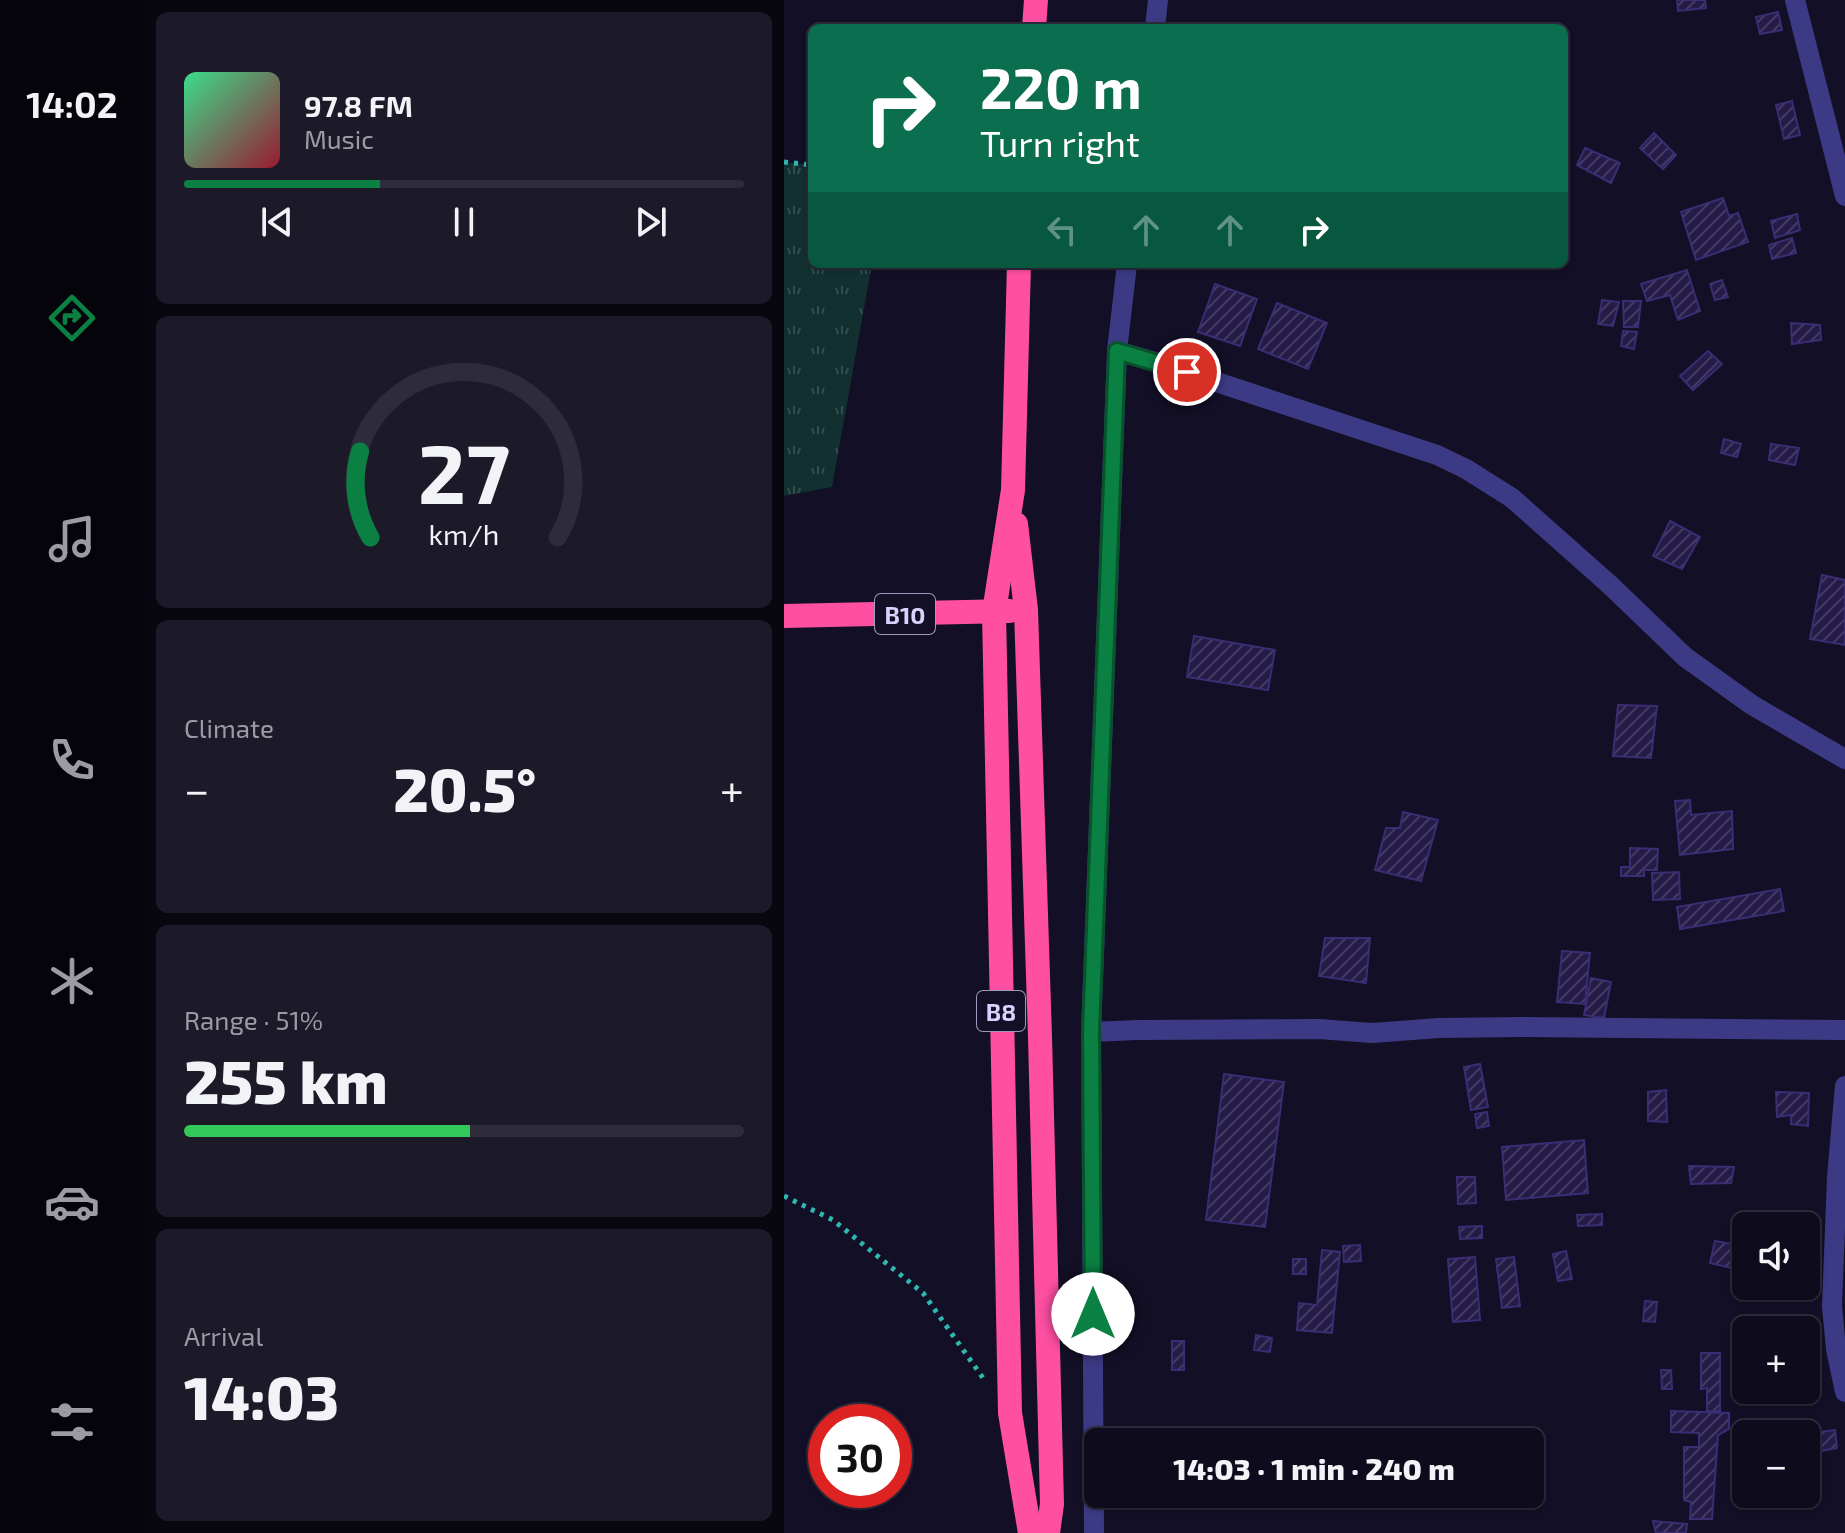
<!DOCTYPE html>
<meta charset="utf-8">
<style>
:root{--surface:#0e0b1c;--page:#1c1929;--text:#f1f3f6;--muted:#9b9ba3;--line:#2e2b3b;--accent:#0b8043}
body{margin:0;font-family:"Exo 2",sans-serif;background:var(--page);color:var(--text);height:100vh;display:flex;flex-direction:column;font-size:30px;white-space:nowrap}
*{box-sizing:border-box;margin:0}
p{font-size:26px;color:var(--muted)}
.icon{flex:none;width:44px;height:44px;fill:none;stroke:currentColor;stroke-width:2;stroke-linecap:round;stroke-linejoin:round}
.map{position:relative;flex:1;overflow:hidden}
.drawer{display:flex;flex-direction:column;gap:12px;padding:12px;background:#08060f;width:640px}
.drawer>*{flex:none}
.top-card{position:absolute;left:24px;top:24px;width:760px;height:244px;border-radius:12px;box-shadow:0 2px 6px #0004,0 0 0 2px var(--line);background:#0b6e4f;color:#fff;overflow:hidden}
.buttons{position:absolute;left:948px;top:1212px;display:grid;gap:16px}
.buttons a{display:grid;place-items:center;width:88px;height:88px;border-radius:12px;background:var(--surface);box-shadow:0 2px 6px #0004,0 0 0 2px var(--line);font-size:40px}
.speed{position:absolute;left:24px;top:1404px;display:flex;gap:16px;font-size:40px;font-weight:700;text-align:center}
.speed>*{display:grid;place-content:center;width:104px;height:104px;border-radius:50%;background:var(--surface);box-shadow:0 2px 6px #0004,0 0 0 2px var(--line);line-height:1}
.speed .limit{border:12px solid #d22;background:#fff;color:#111}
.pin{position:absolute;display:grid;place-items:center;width:68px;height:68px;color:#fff;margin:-34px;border:4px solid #fff;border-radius:50%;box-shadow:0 2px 8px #0007}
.me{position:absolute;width:88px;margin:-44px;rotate:0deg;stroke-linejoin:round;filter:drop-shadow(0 0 6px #0008)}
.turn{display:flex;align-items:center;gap:28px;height:168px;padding:0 40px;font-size:36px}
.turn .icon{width:104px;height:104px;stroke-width:2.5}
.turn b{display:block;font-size:56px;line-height:68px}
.lanes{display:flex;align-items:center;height:76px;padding:0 40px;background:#0003;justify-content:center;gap:40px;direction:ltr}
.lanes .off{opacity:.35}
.big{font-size:60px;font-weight:800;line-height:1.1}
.drawer .tile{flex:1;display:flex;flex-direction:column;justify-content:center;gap:12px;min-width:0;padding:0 28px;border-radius:12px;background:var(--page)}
.drawer .dial{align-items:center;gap:0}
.dial svg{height:208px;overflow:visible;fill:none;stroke:var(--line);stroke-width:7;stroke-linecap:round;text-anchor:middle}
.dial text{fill:var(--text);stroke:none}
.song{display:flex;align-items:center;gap:24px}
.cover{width:96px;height:96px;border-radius:12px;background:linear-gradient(135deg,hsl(150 70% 55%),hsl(350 70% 35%))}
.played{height:8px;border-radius:4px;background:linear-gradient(90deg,var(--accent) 35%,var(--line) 35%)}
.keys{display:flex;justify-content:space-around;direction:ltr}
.heat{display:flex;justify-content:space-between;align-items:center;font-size:44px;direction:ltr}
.charge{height:12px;border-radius:6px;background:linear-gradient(90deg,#34c759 51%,var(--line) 0)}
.trip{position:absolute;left:300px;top:1428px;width:460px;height:80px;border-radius:12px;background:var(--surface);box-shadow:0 2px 6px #0004,0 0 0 2px var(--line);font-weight:800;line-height:80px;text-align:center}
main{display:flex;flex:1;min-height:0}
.dock{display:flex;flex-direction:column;width:144px;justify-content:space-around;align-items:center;background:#06040b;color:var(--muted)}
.dock .icon{width:56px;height:56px}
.dock .active{color:var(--accent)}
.dock b{font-size:36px;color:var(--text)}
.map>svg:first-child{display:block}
.grass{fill:url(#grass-tufts)}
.building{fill:url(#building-hatch);stroke:#3b2d73;stroke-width:2}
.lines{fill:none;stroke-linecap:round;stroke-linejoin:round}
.path{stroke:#2fb8b0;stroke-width:5;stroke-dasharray:4 6;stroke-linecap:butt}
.minor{stroke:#3d3a85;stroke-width:20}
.highway{stroke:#ff4fa3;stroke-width:24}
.route-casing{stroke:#07532c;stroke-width:20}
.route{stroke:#0b8043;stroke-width:14}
.labels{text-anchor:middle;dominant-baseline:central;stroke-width:8;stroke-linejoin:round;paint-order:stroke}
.shield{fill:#130f26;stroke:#9e99be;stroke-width:2}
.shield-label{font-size:24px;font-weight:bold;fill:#d9d4ff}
</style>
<main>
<nav class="dock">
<b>14:02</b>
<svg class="icon active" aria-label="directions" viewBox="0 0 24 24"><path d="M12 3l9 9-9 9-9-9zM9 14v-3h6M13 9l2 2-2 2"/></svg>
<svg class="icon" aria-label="music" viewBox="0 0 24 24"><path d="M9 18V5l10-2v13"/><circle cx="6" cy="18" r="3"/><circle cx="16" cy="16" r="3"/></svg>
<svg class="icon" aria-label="phone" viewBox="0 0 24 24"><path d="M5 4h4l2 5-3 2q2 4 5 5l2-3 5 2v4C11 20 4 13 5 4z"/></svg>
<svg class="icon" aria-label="climate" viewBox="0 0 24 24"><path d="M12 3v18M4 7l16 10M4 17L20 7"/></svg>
<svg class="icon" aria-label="car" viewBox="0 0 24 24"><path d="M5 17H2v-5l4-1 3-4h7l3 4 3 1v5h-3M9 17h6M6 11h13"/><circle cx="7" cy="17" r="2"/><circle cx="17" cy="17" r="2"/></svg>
<svg class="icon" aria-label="filters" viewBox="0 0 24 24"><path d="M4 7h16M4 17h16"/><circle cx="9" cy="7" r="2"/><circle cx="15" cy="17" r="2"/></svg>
</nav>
<section class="drawer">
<div class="tile">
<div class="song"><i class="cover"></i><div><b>97.8 FM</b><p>Music</p></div></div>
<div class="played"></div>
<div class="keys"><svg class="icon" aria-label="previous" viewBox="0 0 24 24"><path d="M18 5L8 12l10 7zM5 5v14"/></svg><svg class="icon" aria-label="pause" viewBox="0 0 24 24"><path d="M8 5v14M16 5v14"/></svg><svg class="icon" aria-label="next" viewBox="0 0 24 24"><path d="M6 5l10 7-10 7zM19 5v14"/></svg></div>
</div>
<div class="tile dial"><svg viewBox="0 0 100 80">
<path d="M14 69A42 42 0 1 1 86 69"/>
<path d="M14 69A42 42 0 0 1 10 36" stroke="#0b8043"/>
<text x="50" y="56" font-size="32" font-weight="700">27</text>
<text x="50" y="72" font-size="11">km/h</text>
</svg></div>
<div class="tile"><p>Climate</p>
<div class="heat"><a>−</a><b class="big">20.5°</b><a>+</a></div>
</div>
<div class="tile"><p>Range · 51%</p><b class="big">255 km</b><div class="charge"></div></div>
<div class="tile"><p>Arrival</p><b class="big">14:03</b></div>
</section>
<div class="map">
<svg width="1061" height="1533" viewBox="0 0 1061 1533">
<defs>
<pattern id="grass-tufts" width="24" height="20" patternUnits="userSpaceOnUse" patternTransform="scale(2)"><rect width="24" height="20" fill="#12302f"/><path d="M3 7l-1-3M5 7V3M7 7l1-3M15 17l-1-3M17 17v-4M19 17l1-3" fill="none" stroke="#344d4e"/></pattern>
<pattern id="building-hatch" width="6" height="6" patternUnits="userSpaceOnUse" patternTransform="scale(2)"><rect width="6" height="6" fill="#241b47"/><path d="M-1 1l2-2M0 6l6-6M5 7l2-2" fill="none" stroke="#433b63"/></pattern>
</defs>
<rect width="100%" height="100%" fill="#130f26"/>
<path class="grass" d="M 0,162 L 28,165 L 28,264 L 88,264 L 48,487 L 0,496 Z"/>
<g class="building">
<path d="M 893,0 L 921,0 L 922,8 L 894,11 Z"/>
<path d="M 994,12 L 998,30 L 976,34 L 972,17 Z"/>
<path d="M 1008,101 L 1016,135 L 1000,139 L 992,105 Z"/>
<path d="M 870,133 L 892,155 L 879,169 L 856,148 Z"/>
<path d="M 801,148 L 836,163 L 827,183 L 793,165 Z"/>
<path d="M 939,198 L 945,216 L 954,213 L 964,242 L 912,260 L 897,212 Z"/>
<path d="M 1013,214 L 1016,230 L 991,238 L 987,221 Z"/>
<path d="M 1008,238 L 1012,253 L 988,259 L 985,245 Z"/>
<path d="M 903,270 L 916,311 L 894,320 L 886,295 L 863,301 L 857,284 Z"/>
<path d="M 938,280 L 944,297 L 931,300 L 926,284 Z"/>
<path d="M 431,284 L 473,299 L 456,346 L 414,332 Z"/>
<path d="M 818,300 L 835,302 L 829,326 L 814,324 Z"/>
<path d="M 839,301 L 857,301 L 854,327 L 840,327 Z"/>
<path d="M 493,303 L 543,323 L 524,369 L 474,349 Z"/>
<path d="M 1007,323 L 1036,325 L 1037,340 L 1008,344 Z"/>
<path d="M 839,331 L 853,332 L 850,349 L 837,346 Z"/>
<path d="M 924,351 L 938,364 L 909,390 L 896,376 Z"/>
<path d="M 940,439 L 957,444 L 953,457 L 937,453 Z"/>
<path d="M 987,444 L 1015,448 L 1011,465 L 985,460 Z"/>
<path d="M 886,521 L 916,537 L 898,569 L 869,556 Z"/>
<path d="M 1038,575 L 1061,580 L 1061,645 L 1026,639 Z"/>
<path d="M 410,636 L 491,650 L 484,690 L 403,677 Z"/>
<path d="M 834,705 L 873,706 L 867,758 L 829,756 Z"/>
<path d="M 906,800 L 907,815 L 948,811 L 949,849 L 896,855 L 891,801 Z"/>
<path d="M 619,812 L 654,820 L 637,881 L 591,870 L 602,828 L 616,828 Z"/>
<path d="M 846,848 L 874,849 L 873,870 L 860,870 L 860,876 L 837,876 L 837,867 L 846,867 Z"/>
<path d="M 895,872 L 896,899 L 869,900 L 868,873 Z"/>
<path d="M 996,889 L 1000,911 L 896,929 L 893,907 Z"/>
<path d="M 541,938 L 586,938 L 582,983 L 535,976 Z"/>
<path d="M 778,951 L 806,953 L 801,1004 L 773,1002 Z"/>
<path d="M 807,978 L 827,982 L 820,1018 L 800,1015 Z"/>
<path d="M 696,1064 L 704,1107 L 687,1110 L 680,1067 Z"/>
<path d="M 440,1074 L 500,1082 L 481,1227 L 422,1220 Z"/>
<path d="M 882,1090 L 883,1122 L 864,1121 L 864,1092 Z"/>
<path d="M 992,1092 L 1025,1093 L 1024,1126 L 1007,1124 L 1007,1115 L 993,1117 Z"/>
<path d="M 703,1112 L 705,1126 L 693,1128 L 691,1114 Z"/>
<path d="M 800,1140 L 804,1193 L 722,1200 L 718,1147 Z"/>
<path d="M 905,1166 L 950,1167 L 947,1183 L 907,1184 Z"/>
<path d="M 673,1177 L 691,1177 L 692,1203 L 674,1204 Z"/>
<path d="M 818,1214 L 818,1225 L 794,1226 L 793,1215 Z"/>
<path d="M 698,1226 L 698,1238 L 676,1239 L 675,1227 Z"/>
<path d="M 931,1241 L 954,1245 L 948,1268 L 926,1263 Z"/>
<path d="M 576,1245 L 577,1261 L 560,1262 L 559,1246 Z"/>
<path d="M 538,1250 L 556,1252 L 548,1333 L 513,1330 L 515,1303 L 533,1305 Z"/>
<path d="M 782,1251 L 788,1279 L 774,1281 L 769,1254 Z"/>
<path d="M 691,1257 L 696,1320 L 669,1322 L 664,1259 Z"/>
<path d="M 730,1257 L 736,1306 L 718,1308 L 712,1259 Z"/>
<rect x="509" y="1259" width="13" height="15"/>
<path d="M 861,1301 L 873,1302 L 871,1322 L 859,1321 Z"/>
<path d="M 472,1335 L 488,1338 L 486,1352 L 470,1350 Z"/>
<rect x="388" y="1341" width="12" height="29"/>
<path d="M 951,1349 L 962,1350 L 962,1390 L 971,1390 L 971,1400 L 952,1400 Z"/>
<path d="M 917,1353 L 936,1353 L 936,1411 L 923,1411 L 923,1388 L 917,1389 Z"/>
<path d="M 877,1370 L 887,1370 L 888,1389 L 878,1389 Z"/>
<path d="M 887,1411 L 945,1413 L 945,1429 L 934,1435 L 928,1519 L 906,1519 L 907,1502 L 900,1500 L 900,1447 L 915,1447 L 915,1433 L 887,1432 Z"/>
<path d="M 1051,1430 L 1053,1448 L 1037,1451 L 1034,1432 Z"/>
<path d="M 957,1463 L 962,1464 L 962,1494 L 973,1494 L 973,1508 L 957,1506 Z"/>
<path d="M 444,1494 L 468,1494 L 469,1505 L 446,1508 Z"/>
<path d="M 592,1494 L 611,1494 L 612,1508 L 593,1509 Z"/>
<path d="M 869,1521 L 903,1524 L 902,1533 L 872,1533 Z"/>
</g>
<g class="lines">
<g class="path">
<path d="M 0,162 L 28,165"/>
<path d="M 0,1196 L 49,1220 L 139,1293 L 199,1378"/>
</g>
<g class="minor">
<path d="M 1011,0 L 1061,196"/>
<path d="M 371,28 L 374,0"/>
<path d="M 333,351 L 375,363 L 653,455 L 682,469 L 728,498 L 826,585 L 901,657 L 968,705 L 1061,759"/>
<path d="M 307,1032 L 353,1030 L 535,1029 L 588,1033 L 655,1028 L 737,1027 L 1061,1030"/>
<path d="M 1061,1086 L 1053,1177 L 1048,1306 L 1052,1349 L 1061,1392"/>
<path d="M 310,1533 L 307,1032 L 333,351 L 343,264"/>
</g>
<g class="highway">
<path d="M 250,28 L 252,0"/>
<path d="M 235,264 L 229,490 L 210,612 L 226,1413 L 246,1533"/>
<path d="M 232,524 L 242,610 L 256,1037 L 268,1504 L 264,1533"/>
<path d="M 0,616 L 226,611"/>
</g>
</g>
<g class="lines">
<defs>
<path id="route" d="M 309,1314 L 307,1032 L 333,351 L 403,372"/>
</defs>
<use href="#route" class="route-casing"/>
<use href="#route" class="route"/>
</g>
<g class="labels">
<g class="shield">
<rect x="91" y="594" width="60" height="40" rx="6"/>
<rect x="193" y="991" width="48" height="40" rx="6"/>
</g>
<g class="shield-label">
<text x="121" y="614">B10</text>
<text x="217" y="1011">B8</text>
</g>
</g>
</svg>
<div class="buttons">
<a><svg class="icon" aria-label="sound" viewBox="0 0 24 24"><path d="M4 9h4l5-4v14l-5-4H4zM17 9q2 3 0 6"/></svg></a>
<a>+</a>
<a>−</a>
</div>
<div class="speed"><div class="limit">30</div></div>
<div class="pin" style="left:403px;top:372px;background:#d93025"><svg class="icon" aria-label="arrive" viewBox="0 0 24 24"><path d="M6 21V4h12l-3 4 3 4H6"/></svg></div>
<svg class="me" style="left:309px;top:1314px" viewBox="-20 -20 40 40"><circle r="19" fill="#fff"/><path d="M0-13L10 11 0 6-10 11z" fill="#0b8043"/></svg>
<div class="trip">14:03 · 1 min · 240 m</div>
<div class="top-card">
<div class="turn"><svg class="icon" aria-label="right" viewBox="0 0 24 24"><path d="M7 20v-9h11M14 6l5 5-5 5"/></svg><div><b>220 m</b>Turn right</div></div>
<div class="lanes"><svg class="icon off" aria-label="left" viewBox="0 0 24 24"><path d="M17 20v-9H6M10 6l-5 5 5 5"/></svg><svg class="icon off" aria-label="ahead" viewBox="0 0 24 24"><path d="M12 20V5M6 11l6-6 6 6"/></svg><svg class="icon off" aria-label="ahead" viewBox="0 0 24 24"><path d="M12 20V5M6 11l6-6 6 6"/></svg><svg class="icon" aria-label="right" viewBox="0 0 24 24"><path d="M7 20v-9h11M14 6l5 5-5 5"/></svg></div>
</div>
</div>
</main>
